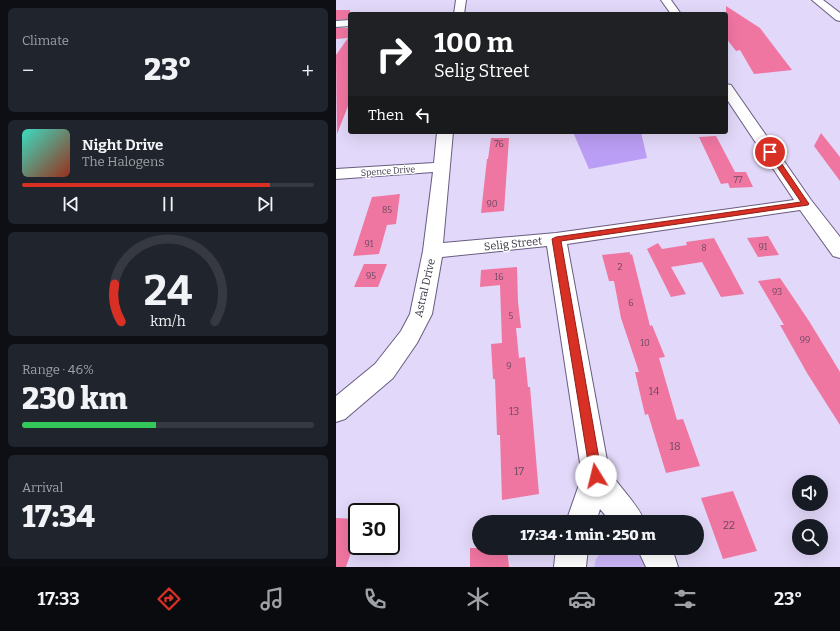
<!DOCTYPE html>
<meta charset="utf-8">
<style>
:root{--surface:#171b24;--page:#20242c;--text:#f1f3f6;--muted:#9ea1a6;--line:#363941;--accent:#d93025}
body{margin:0;font-family:Bitter,serif;background:var(--page);color:var(--text);height:100vh;display:flex;flex-direction:column;font-size:15px;white-space:nowrap}
*{box-sizing:border-box;margin:0}
p{font-size:13px;color:var(--muted)}
.icon{flex:none;width:22px;height:22px;fill:none;stroke:currentColor;stroke-width:2;stroke-linecap:round;stroke-linejoin:round}
.map{position:relative;flex:1;overflow:hidden}
.side{display:flex;flex-direction:column;gap:8px;padding:8px;background:#0d0f14;width:336px}
.side>*{flex:none}
.banner{position:absolute;left:12px;top:12px;width:380px;height:122px;border-radius:4px;box-shadow:0 4px 16px #0002;background:#202124;color:#fff;overflow:hidden}
.tools{position:absolute;left:456px;top:475px;display:grid;gap:8px}
.tools a{display:grid;place-items:center;width:36px;height:36px;border-radius:50%;background:var(--surface);box-shadow:0 4px 16px #0002;font-size:20px}
.speed{position:absolute;left:12px;top:503px;display:flex;gap:8px;font-size:20px;font-weight:700;text-align:center}
.speed>*{display:grid;place-content:center;width:52px;height:52px;border-radius:50%;background:var(--surface);box-shadow:0 4px 16px #0002;line-height:1}
.speed .limit{border:2px solid #111;border-radius:6px;background:#fff;color:#111}
.pin{position:absolute;display:grid;place-items:center;width:34px;height:34px;color:#fff;margin:-17px;border:2px solid #fff;border-radius:50%;box-shadow:0 1px 4px #0007}
.me{position:absolute;width:44px;margin:-22px;rotate:351deg;stroke-linejoin:round;filter:drop-shadow(0 0 3px #0008)}
.turn{display:flex;align-items:center;gap:14px;height:84px;padding:0 20px;font-size:18px}
.turn .icon{width:52px;height:52px;stroke-width:2.5}
.turn b{display:block;font-size:28px;line-height:34px}
.then{display:flex;align-items:center;height:38px;padding:0 20px;background:#0003;gap:8px;font-size:15px}
.big{font-size:30px;font-weight:800;line-height:1.1}
.side .card{flex:1;display:flex;flex-direction:column;justify-content:center;gap:6px;min-width:0;padding:0 14px;border-radius:6px;background:var(--page)}
.side .dial{align-items:center;gap:0}
.dial svg{height:104px;overflow:visible;fill:none;stroke:var(--line);stroke-width:7;stroke-linecap:round;text-anchor:middle}
.dial text{fill:var(--text);stroke:none}
.song{display:flex;align-items:center;gap:12px}
.cover{width:48px;height:48px;border-radius:6px;background:linear-gradient(135deg,hsl(170 70% 55%),hsl(10 70% 35%))}
.played{height:4px;border-radius:2px;background:linear-gradient(90deg,var(--accent) 85%,var(--line) 85%)}
.keys{display:flex;justify-content:space-around;direction:ltr}
.heat{display:flex;justify-content:space-between;align-items:center;font-size:22px;direction:ltr}
.charge{height:6px;border-radius:3px;background:linear-gradient(90deg,#34c759 46%,var(--line) 0)}
.trip{position:absolute;left:136px;top:515px;width:232px;height:40px;border-radius:20px;background:var(--surface);box-shadow:0 4px 16px #0002;font-weight:800;line-height:40px;text-align:center}
.tab-bar{display:flex;height:64px;justify-content:space-around;align-items:center;background:#090b0e;color:var(--muted)}
.tab-bar .icon{width:28px;height:28px}
.tab-bar .selected{color:var(--accent)}
.tab-bar b{font-size:18px;color:var(--text)}
main{display:flex;flex:1;min-height:0}
.map>svg:first-child{display:block}
.green{fill:#ccb7f9}
.forest{fill:#ba9df4}
.building{fill:#f076a2}
.lines{fill:none;stroke-linecap:round;stroke-linejoin:round}
.minor-casing{stroke:#685c80;stroke-width:2}
.minor{fill:#fff;fill-rule:evenodd}
.route{fill:#d93025;stroke:#8d1f18}
.labels{text-anchor:middle;dominant-baseline:central;stroke-width:3;stroke-linejoin:round;paint-order:stroke}
.number-label{font-size:9px;fill:#6b4960}
.far-street-label{font-size:9px;fill:#3f3a4a;stroke:#fff}
.street-label{font-size:11px;fill:#3f3a4a;stroke:#fff}
.near-number-label{font-size:11px;fill:#6b4960}
</style>
<main>
<section class="side">
<div class="card"><p>Climate</p>
<div class="heat"><a>−</a><b class="big">23°</b><a>+</a></div>
</div>
<div class="card">
<div class="song"><i class="cover"></i><div><b>Night Drive</b><p>The Halogens</p></div></div>
<div class="played"></div>
<div class="keys"><svg class="icon" aria-label="previous" viewBox="0 0 24 24"><path d="M18 5L8 12l10 7zM5 5v14"/></svg><svg class="icon" aria-label="pause" viewBox="0 0 24 24"><path d="M8 5v14M16 5v14"/></svg><svg class="icon" aria-label="next" viewBox="0 0 24 24"><path d="M6 5l10 7-10 7zM19 5v14"/></svg></div>
</div>
<div class="card dial"><svg viewBox="0 0 100 80">
<path d="M14 69A42 42 0 1 1 86 69"/>
<path d="M14 69A42 42 0 0 1 9 40" stroke="#d93025"/>
<text x="50" y="56" font-size="32" font-weight="700">24</text>
<text x="50" y="72" font-size="11">km/h</text>
</svg></div>
<div class="card"><p>Range · 46%</p><b class="big">230 km</b><div class="charge"></div></div>
<div class="card"><p>Arrival</p><b class="big">17:34</b></div>
</section>
<div class="map">
<svg width="504" height="567" viewBox="0 0 504 567">
<rect width="100%" height="100%" fill="#e2d8f9"/>
<path class="green" d="M 268,548 L 298,548 L 303,553 L 309,567 L 258,567 L 260,559 Z"/>
<path class="forest" d="M 237,132 L 305,132 L 311,158 L 253,169 Z"/>
<g class="building">
<path d="M 390,6 L 424,28 L 456,70 L 418,74 L 404,50 L 400,51 L 390,38 Z"/>
<path d="M 0,10 L 14,10 L 14,19 L 0,20 Z"/>
<path d="M 0,28 L 14,28 L 14,101 L 1,134 L 0,55 L 12,38 L 0,39 Z"/>
<path d="M 485,133 L 504,157 L 504,181 L 478,146 Z"/>
<path d="M 380,136 L 399,172 L 410,172 L 417,187 L 394,188 L 392,183 L 385,184 L 363,137 Z"/>
<path d="M 155,138 L 173,138 L 168,211 L 145,213 L 151,159 L 152,159 Z"/>
<path d="M 64,194 L 60,224 L 51,225 L 43,254 L 17,256 L 36,197 Z"/>
<path d="M 432,236 L 443,255 L 422,257 L 411,238 Z"/>
<path d="M 378,238 L 408,294 L 385,297 L 366,262 L 335,267 L 350,294 L 335,297 L 311,249 L 322,243 L 326,249 L 351,245 L 350,242 Z"/>
<path d="M 294,252 L 294,255 L 296,254 L 314,326 L 316,325 L 329,357 L 323,358 L 341,420 L 347,419 L 364,466 L 330,473 L 312,414 L 309,415 L 299,372 L 303,372 L 285,318 L 278,281 L 273,281 L 266,255 Z"/>
<path d="M 28,264 L 51,264 L 42,287 L 18,287 Z"/>
<path d="M 181,267 L 182,302 L 185,328 L 180,328 L 183,358 L 189,357 L 192,387 L 194,387 L 203,494 L 166,500 L 164,435 L 161,435 L 159,379 L 157,379 L 155,344 L 166,343 L 164,285 L 144,287 L 145,270 Z"/>
<path d="M 444,278 L 473,321 L 504,372 L 504,425 L 471,373 L 444,325 L 448,325 L 422,281 Z"/>
<path d="M 397,491 L 421,551 L 387,559 L 365,498 Z"/>
<path d="M 0,518 L 21,519 L 21,535 L 10,567 L 0,567 Z"/>
<path d="M 134,548 L 171,548 L 173,567 L 134,567 Z"/>
</g>
<g class="lines">
<defs>
<g id="minor">
<path d="M 120,0 L 130,0 L 128,14 L 118,14 Z"/>
<path d="M 325,0 L 335,0 L 345,14 L 335,14 Z"/>
<path d="M 476,0 L 487,0 L 504,13 L 504,21 L 500,20 Z"/>
<path d="M 14,20 L 14,26 L 0,27 L 0,21 Z"/>
<path d="M 390,84 L 395,85 L 475,200 L 504,237 L 504,258 L 497,256 L 464,210 L 231,244 L 273,471 C 285,489 301,503 309,522 L 275,522 L 264,509 L 260,522 L 230,522 L 246,476 L 211,246 L 106,257 L 96,314 L 81,343 L 57,378 L 9,419 L 0,422 L 0,396 L 39,364 L 65,331 L 74,314 L 87,251 L 97,172 L 0,179 L 0,169 L 98,163 L 101,132 L 117,132 L 107,243 L 220,233 L 458,200 L 390,98 Z"/>
<path d="M 220,548 L 252,548 L 250,567 L 218,567 Z"/>
<path d="M 301,548 L 336,548 L 342,567 L 310,567 Z"/>
</g>
</defs>
<use href="#minor" class="minor-casing"/>
<use href="#minor" class="minor"/>
</g>
<path class="route" d="M 434,150 L 437,151 L 473,204 L 472,205 L 225,241 L 266,476 L 264,480 L 260,482 L 255,480 L 216,239 L 220,237 L 465,202 L 431,152 Z"/>
<g class="labels">
<g class="number-label">
<text x="163" y="144">76</text>
<text x="402" y="180">77</text>
<text x="156" y="204">90</text>
<text x="51" y="210">85</text>
<text x="33" y="244">91</text>
<text x="427" y="247">91</text>
<text x="368" y="248">8</text>
<text x="284" y="267">2</text>
<text x="35" y="276">95</text>
<text x="163" y="277">16</text>
<text x="441" y="292">93</text>
<text x="295" y="303">6</text>
<text x="175" y="316">5</text>
<text x="469" y="340">99</text>
<text x="309" y="343">10</text>
<text x="173" y="366">9</text>
</g>
<g class="far-street-label">
<text transform="translate(52 171) rotate(-4)">Spence Drive</text>
</g>
<g class="street-label">
<text transform="translate(177 244) rotate(-6)">Selig Street</text>
<text transform="translate(89 288) rotate(-77)">Astral Drive</text>
</g>
<g class="near-number-label">
<text x="318" y="391">14</text>
<text x="178" y="411">13</text>
<text x="339" y="446">18</text>
<text x="183" y="471">17</text>
<text x="393" y="525">22</text>
</g>
</g>
</svg>
<div class="tools">
<a><svg class="icon" aria-label="sound" viewBox="0 0 24 24"><path d="M4 9h4l5-4v14l-5-4H4zM17 9q2 3 0 6"/></svg></a>
<a><svg class="icon" aria-label="search" viewBox="0 0 24 24"><circle cx="10" cy="10" r="6"/><path d="M15 15l6 6"/></svg></a>
</div>
<div class="speed"><div class="limit">30</div></div>
<div class="pin" style="left:434px;top:152px;background:#d93025"><svg class="icon" aria-label="arrive" viewBox="0 0 24 24"><path d="M6 21V4h12l-3 4 3 4H6"/></svg></div>
<svg class="me" style="left:260px;top:476px" viewBox="-20 -20 40 40"><circle r="19" fill="#fff"/><path d="M0-13L10 11 0 6-10 11z" fill="#d93025"/></svg>
<div class="trip">17:34 · 1 min · 250 m</div>
<div class="banner">
<div class="turn"><svg class="icon" aria-label="right" viewBox="0 0 24 24"><path d="M7 20v-9h11M14 6l5 5-5 5"/></svg><div><b>100 m</b>Selig Street</div></div>
<div class="then">Then<svg class="icon" aria-label="left" viewBox="0 0 24 24"><path d="M17 20v-9H6M10 6l-5 5 5 5"/></svg></div>
</div>
</div>
</main>
<nav class="tab-bar">
<b>17:33</b>
<svg class="icon selected" aria-label="directions" viewBox="0 0 24 24"><path d="M12 3l9 9-9 9-9-9zM9 14v-3h6M13 9l2 2-2 2"/></svg>
<svg class="icon" aria-label="music" viewBox="0 0 24 24"><path d="M9 18V5l10-2v13"/><circle cx="6" cy="18" r="3"/><circle cx="16" cy="16" r="3"/></svg>
<svg class="icon" aria-label="phone" viewBox="0 0 24 24"><path d="M5 4h4l2 5-3 2q2 4 5 5l2-3 5 2v4C11 20 4 13 5 4z"/></svg>
<svg class="icon" aria-label="climate" viewBox="0 0 24 24"><path d="M12 3v18M4 7l16 10M4 17L20 7"/></svg>
<svg class="icon" aria-label="car" viewBox="0 0 24 24"><path d="M5 17H2v-5l4-1 3-4h7l3 4 3 1v5h-3M9 17h6M6 11h13"/><circle cx="7" cy="17" r="2"/><circle cx="17" cy="17" r="2"/></svg>
<svg class="icon" aria-label="filters" viewBox="0 0 24 24"><path d="M4 7h16M4 17h16"/><circle cx="9" cy="7" r="2"/><circle cx="15" cy="17" r="2"/></svg>
<b>23°</b>
</nav>
